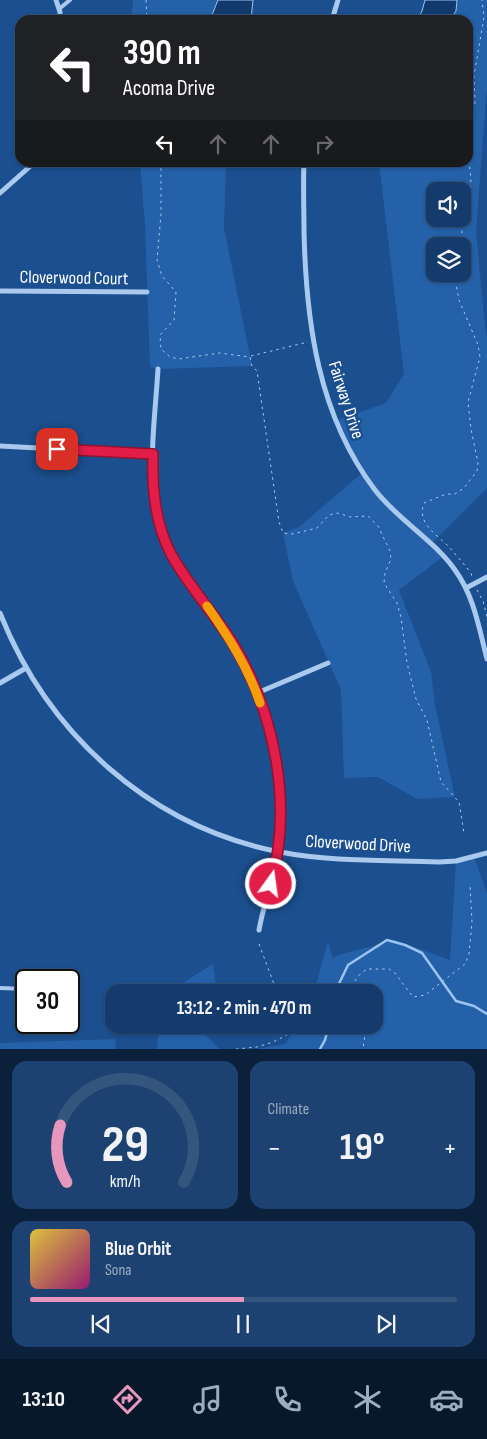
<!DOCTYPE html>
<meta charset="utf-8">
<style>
:root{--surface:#143b6b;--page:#1d4271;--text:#f1f3f6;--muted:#9dadc1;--line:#33557e;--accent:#e797bd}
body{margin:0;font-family:"Sofia Sans Condensed",sans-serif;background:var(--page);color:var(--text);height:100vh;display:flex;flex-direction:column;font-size:19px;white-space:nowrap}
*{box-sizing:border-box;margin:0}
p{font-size:16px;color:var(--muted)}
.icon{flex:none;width:28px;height:28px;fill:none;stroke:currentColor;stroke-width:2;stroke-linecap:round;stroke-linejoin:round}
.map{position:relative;height:1049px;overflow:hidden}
.side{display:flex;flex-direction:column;gap:12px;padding:12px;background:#0b203b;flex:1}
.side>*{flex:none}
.hud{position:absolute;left:15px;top:15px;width:458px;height:152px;border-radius:15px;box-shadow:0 1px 4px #0004,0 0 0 1px var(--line);background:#202124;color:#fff;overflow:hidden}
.fabs{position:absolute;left:426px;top:182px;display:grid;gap:10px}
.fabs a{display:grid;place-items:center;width:45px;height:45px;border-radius:10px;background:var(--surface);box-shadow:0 1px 4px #0004,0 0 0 1px var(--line);font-size:25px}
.speed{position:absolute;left:15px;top:969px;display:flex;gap:10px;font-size:25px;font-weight:700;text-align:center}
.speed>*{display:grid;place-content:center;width:65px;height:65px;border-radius:50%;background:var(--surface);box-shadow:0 1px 4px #0004,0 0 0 1px var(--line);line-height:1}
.speed .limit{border:2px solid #111;border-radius:8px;background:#fff;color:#111}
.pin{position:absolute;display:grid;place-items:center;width:42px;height:42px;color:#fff;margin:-21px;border-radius:10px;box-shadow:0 2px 8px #0006}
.me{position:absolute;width:55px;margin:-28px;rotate:14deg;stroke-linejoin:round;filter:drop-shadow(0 0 4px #0008)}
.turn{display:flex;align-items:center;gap:18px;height:105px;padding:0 25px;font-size:22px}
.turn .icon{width:65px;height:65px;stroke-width:2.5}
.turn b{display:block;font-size:35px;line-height:42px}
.lanes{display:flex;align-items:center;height:48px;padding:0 25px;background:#0003;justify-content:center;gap:25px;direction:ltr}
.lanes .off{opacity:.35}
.big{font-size:38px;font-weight:700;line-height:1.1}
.side .widget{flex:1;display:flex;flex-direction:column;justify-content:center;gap:8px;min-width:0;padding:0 18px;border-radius:15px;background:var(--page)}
.side .dial{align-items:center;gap:0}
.dial svg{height:130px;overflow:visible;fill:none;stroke:var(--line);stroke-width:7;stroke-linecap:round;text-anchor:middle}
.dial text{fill:var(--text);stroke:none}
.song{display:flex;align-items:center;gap:15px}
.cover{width:60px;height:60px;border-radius:8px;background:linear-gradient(135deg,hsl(50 70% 55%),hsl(320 70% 35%))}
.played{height:5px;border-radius:2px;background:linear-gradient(90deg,var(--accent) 50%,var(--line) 50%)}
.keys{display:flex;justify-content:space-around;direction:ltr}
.heat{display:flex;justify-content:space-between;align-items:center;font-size:28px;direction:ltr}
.side .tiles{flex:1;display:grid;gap:12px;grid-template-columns:1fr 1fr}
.widget:last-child{grid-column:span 2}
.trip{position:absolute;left:105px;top:984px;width:278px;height:50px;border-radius:15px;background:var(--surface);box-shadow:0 1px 4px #0004,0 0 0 1px var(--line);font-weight:700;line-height:50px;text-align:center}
.dock{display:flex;height:80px;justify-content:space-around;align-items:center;background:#08182b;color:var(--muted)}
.dock .icon{width:35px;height:35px}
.dock .on{color:var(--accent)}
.dock b{font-size:22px;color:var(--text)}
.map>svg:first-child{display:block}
.green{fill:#2461a8;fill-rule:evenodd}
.water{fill:#123a6d;stroke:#9cc4f0}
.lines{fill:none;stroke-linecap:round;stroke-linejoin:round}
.stream{stroke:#9cc4f0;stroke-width:2.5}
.path{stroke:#a9c9ee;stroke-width:1;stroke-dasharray:2.5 4;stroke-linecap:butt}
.lane{stroke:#a9c9ee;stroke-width:4}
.street{stroke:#a9c9ee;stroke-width:5}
.route-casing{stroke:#92132f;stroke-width:12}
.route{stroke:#e11d48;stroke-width:9}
.slow{stroke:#f59e0b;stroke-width:9}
.labels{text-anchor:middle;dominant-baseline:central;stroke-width:5;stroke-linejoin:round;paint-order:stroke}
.street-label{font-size:18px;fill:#fff;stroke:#1b4f8f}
</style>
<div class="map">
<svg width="487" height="1049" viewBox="0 0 487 1049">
<rect width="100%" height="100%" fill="#1b4f8f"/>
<g class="green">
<path d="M 133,0 L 253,0 L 251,20 L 131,20 Z"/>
<path d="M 425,0 L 487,0 L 487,86 L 476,231 L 485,327 L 487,338 L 487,488 L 431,544 L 444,556 L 399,590 L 431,672 L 435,705 L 455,797 L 417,799 L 378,777 L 344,778 L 341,690 L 293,581 L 283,533 L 299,527 L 362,473 L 335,421 L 386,403 L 404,374 L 379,163 L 468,162 L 468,20 L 417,20 L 422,11 ZM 435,191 L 462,191 L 462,219 L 435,219 ZM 435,246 L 462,246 L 462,274 L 435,274 Z"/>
<path d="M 140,163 L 226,163 L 224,228 L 252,366 L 158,369 L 150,367 L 145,225 Z"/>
<path d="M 474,857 L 487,893 L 487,1049 L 256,1049 L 285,1044 L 297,1025 L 374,1025 L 374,992 L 314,992 L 328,941 L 333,959 L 335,956 L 395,940 L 450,960 L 456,861 Z"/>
<path d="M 213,964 L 217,992 L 168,992 Z"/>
<path d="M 159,1025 L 209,1025 L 204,1033 L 219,1049 L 157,1049 Z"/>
<path d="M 116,1039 L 115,1049 L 0,1049 L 0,1043 Z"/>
</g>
<g class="water">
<path d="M 218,0 L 253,0 L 251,20 L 210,20 Z"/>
<path d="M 425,0 L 457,0 L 456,11 L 450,20 L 417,20 L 422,11 Z"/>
</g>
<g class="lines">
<g class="stream">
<path d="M 335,992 L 348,965 L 387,940 L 405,945 L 422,953 L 456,1001 L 474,1006 L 487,1014"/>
<path d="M 320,1049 L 325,1040 L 329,1025"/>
</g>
<g class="path">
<path d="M 146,0 L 147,20"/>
<path d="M 468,129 L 475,103 L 474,76 L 484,17 L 482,0"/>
<path d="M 159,162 L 161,167 L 161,214 L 157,260 L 162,276 L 176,292 L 174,320 L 160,335 L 161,349 L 170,357 L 179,359 L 219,353 L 250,357 L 252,366 L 257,371 L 279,522 L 283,533 L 293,534 L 317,528 L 329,515 L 337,513 L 351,517 L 368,516 L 378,526 L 390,551 L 391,559 L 385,573 L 384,583 L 397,603 L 401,617 L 407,663 L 416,699 L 427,720 L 441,782 L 459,802 L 464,833"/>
<path d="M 460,246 L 465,209 L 470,191 L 471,179 L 468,153"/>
<path d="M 456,274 L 456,284 L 459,300 L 478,345 L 480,357 L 468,402 L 471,429 L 478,463 L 477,471 L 464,488 L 455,494 L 446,494 L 424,503 C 416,524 438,535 450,548 C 457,556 464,564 471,573 L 472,577"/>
<path d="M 251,356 L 308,342"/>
<path d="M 477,590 L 483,601 L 487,617"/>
<path d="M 259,944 L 277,992"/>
<path d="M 348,992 L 358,976 L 367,969 L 389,969 L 395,973 L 413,997 L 425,995 L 465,964 L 469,954 L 472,922 L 470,885"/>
<path d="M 361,1025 L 365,1035 L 363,1049"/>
<path d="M 236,1049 L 257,1047 L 273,1042 L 287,1035 L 288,1025"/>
</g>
<g class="lane">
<path d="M 59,9 L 70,0"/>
<path d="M 69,985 L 78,986"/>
<path d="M 0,988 L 26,989"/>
</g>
<g class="street">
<path d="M 56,0 L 60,12 L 60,20"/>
<path d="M 332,20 L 338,0"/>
<path d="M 304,162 C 303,185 304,208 304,231 C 306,322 318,415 375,490 C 398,520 433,539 455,570 C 474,596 479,628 487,659"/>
<path d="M 0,193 L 35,162"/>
<path d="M 0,291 L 147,292"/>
<path d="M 158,369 C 154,436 141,503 177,564 C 195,590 215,615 231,642 C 268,701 286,776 279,845 C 276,874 264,901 259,930"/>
<path d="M 0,446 L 153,454"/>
<path d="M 466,588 L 487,577"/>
<path d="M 0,613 C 48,734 150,827 280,852 C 331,862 386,860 439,862 L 456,861 L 487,853"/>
<path d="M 0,683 L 26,668"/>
<path d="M 257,693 L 328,663"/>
</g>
</g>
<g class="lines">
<defs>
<path id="route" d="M 57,449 L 153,454 C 152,489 155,523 171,554 C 188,585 213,612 232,642 C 275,712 293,804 271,884"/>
</defs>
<use href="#route" class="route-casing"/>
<use href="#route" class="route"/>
<path class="slow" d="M 207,606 C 228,636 248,667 260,703"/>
</g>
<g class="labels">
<g class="street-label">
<text transform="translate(74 278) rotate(1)">Cloverwood Court</text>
<text transform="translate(346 400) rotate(72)">Fairway Drive</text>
<text transform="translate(358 844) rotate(3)">Cloverwood Drive</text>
</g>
</g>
</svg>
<div class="fabs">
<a><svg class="icon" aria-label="sound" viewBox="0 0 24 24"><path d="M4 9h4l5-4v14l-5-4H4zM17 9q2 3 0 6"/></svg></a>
<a><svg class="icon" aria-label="layers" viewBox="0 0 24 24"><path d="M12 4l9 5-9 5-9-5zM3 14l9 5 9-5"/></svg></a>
</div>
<div class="speed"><div class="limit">30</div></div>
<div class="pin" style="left:57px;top:449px;background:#d93025"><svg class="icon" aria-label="arrive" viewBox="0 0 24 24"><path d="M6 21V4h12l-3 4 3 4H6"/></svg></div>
<svg class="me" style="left:271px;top:884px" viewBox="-20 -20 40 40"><circle r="17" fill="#e11d48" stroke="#fff" stroke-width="3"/><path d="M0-11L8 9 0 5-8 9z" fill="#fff"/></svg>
<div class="trip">13:12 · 2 min · 470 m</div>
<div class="hud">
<div class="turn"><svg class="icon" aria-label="left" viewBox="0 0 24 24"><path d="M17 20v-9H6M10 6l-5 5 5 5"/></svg><div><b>390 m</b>Acoma Drive</div></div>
<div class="lanes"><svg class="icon" aria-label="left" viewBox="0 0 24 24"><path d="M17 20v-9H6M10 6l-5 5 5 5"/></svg><svg class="icon off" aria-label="ahead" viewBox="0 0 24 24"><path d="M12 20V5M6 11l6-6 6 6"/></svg><svg class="icon off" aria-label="ahead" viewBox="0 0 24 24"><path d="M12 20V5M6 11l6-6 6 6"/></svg><svg class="icon off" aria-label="right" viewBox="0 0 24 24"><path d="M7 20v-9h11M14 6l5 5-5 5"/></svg></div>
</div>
</div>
<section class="side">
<div class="tiles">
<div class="widget dial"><svg viewBox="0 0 100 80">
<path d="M14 69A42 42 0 1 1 86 69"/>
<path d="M14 69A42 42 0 0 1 10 34" stroke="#e797bd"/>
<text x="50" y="56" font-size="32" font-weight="700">29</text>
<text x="50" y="72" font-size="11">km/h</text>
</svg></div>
<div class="widget"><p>Climate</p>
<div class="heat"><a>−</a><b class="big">19°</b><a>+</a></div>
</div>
<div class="widget">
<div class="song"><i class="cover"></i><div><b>Blue Orbit</b><p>Sona</p></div></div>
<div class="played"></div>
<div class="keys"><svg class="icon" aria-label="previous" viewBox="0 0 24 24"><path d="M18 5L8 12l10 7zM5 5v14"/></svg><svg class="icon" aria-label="pause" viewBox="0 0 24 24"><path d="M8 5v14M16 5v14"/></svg><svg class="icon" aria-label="next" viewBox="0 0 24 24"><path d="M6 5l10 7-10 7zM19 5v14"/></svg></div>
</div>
</div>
</section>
<nav class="dock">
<b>13:10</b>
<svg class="icon on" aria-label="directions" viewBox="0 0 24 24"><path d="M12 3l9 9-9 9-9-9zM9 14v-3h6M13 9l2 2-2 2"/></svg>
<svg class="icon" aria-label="music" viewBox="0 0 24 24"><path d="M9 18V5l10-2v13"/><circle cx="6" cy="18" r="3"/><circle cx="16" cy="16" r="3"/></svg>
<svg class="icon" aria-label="phone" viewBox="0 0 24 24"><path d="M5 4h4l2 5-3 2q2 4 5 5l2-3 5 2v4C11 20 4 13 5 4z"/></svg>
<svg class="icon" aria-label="climate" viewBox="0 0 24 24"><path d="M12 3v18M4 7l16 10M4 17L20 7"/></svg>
<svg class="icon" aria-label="car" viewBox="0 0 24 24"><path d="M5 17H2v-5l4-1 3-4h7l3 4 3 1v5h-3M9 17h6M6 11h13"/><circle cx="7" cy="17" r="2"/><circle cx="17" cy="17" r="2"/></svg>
</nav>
